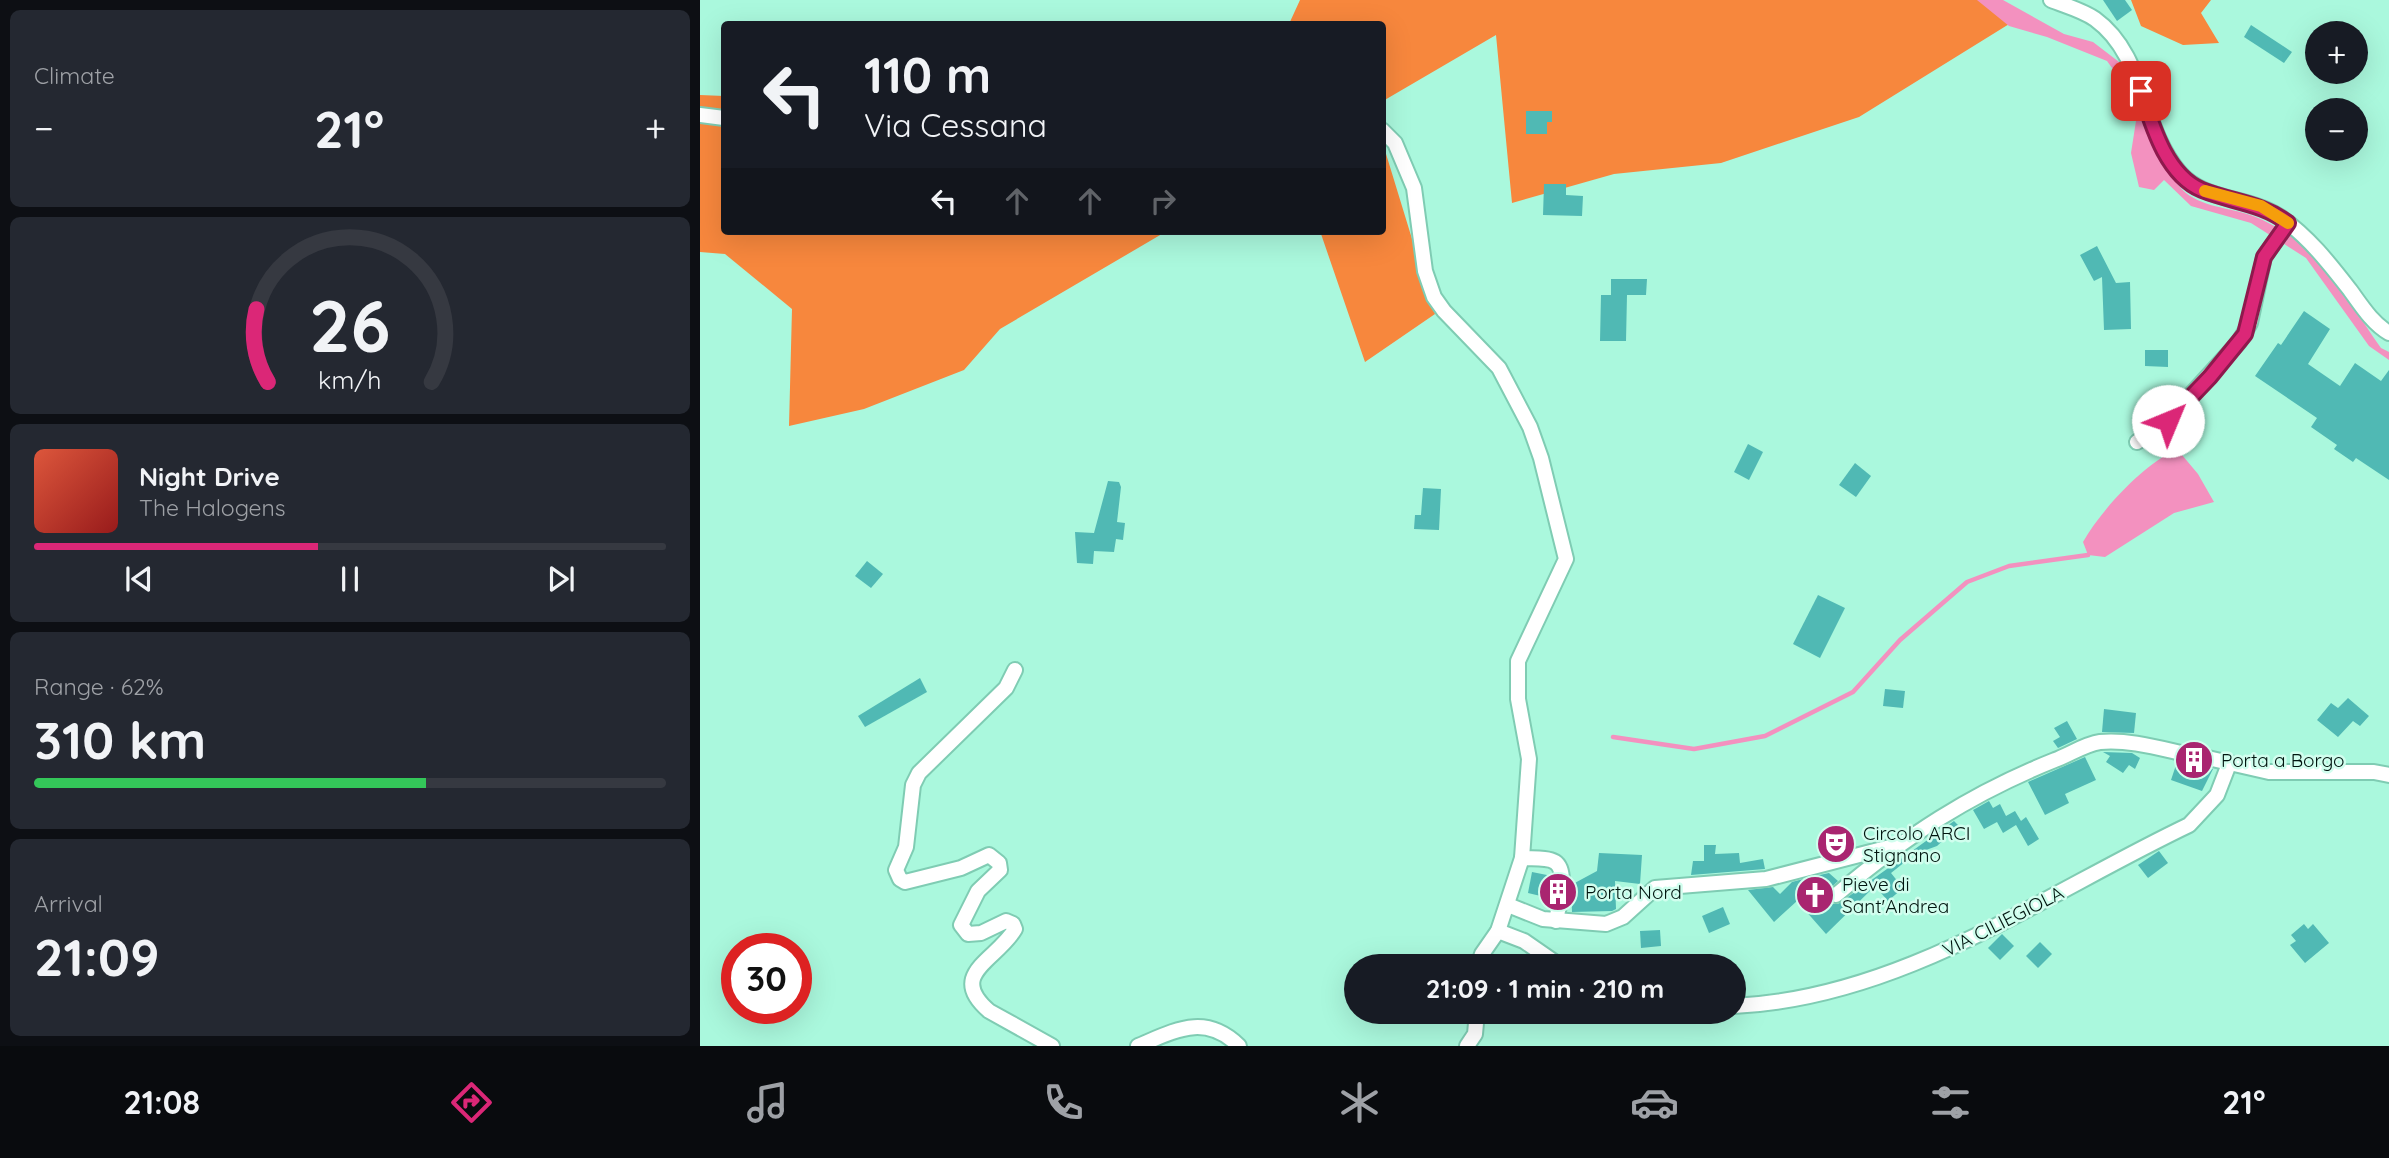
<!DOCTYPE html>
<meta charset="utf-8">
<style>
:root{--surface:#171b24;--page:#242831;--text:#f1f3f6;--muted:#9ea1a6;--line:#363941;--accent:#db2777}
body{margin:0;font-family:Quicksand,sans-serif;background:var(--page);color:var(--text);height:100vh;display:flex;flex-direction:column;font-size:26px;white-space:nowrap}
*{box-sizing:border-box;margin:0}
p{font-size:23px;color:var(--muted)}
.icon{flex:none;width:38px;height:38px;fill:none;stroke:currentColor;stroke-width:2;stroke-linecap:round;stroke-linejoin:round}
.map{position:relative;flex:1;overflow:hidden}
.details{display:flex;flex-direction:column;gap:10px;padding:10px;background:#0d0f14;width:700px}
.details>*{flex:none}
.banner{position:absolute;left:21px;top:21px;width:665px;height:214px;border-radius:7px;box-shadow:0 7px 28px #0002;background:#171b24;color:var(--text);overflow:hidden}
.controls{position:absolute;left:1605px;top:21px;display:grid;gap:14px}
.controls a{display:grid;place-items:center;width:63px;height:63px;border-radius:50%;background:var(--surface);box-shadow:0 7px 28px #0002;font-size:35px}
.speed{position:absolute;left:21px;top:933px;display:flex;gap:14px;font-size:35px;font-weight:700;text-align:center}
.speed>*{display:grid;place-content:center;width:91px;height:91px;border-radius:50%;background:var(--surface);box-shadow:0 7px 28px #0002;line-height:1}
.speed .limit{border:10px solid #d22;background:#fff;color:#111}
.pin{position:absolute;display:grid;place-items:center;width:60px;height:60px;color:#fff;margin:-30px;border-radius:14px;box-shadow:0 4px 10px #0006}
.me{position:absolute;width:77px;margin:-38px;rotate:45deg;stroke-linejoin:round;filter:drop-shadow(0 0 5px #0008)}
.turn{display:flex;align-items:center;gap:24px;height:147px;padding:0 28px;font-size:32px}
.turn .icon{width:91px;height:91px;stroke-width:2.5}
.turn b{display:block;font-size:49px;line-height:60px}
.lanes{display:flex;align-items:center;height:66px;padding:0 28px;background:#0003;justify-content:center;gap:35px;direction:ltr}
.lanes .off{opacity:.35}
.big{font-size:52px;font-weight:700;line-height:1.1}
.details .tile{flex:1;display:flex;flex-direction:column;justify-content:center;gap:10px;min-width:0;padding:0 24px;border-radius:10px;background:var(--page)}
.details .dial{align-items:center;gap:0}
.dial svg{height:182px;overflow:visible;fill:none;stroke:var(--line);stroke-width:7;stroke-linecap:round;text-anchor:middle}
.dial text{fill:var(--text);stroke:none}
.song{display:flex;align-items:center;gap:21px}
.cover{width:84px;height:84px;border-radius:10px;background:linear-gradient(135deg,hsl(10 70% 55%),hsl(0 70% 35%))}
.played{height:7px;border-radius:4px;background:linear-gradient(90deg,var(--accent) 45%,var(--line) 45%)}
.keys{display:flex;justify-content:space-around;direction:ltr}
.heat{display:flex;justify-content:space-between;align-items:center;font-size:38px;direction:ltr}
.charge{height:10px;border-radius:5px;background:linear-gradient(90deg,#34c759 62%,var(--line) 0)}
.trip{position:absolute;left:644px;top:954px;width:402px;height:70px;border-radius:35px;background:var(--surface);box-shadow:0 7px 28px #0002;font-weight:700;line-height:70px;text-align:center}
.tabs{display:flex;height:112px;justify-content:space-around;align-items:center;background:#090b0e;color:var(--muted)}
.tabs .icon{width:49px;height:49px}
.tabs .current{color:var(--accent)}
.tabs b{font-size:32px;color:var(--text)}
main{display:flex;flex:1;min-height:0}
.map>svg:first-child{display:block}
.forest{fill:#f7873d}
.water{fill:#f391bf}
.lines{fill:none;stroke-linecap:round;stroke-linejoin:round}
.stream{stroke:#f391bf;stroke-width:4.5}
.building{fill:#50b9b4}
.minor-casing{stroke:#7fccb3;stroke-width:18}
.minor{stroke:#fff;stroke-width:14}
.route-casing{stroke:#8e194d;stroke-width:18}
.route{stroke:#db2777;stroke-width:12}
.slow{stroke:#f59e0b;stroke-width:12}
.labels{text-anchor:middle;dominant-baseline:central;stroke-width:5;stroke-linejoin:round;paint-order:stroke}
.poi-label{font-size:19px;fill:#00150f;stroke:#d1feee;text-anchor:start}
.street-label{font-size:19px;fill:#00150f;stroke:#d1feee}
</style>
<main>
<section class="details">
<div class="tile"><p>Climate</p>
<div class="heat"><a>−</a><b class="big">21°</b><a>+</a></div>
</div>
<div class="tile dial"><svg viewBox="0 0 100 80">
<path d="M14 69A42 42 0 1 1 86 69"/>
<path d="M14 69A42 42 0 0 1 9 37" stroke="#db2777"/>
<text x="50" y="56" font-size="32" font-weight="700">26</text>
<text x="50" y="72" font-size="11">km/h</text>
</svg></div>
<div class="tile">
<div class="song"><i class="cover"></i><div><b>Night Drive</b><p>The Halogens</p></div></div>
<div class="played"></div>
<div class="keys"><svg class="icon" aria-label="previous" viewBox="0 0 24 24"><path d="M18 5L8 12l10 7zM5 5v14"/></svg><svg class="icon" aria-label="pause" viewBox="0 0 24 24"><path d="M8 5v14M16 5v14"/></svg><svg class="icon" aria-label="next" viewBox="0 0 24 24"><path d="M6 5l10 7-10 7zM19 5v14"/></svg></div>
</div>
<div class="tile"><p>Range · 62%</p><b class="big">310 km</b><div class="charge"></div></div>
<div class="tile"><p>Arrival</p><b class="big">21:09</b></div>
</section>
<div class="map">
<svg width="1689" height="1046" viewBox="0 0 1689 1046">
<rect width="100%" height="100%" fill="#aaf8dd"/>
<g class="forest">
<path d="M 600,0 L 1288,0 L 1314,21 L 1159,117 L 1021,163 L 914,174 L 812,203 L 796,35 L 683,101 L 682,24 L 589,24 Z"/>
<path d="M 1431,0 L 1511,0 L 1501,13 L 1519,43 L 1483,45 L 1441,26 Z"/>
<path d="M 0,95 L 24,96 L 24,231 L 467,231 L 300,329 L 264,370 L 164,409 L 89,426 L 92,309 L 25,254 L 0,252 Z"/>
<path d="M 683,144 L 735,314 L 665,362 L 620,231 L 682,231 Z"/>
</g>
<g class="water">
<path d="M 1277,0 L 1303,0 L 1364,34 L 1393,42 L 1423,65 C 1438,105 1451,152 1479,186 C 1495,206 1525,207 1547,214 C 1562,218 1582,230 1595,239 C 1632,265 1655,312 1681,348 L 1689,352 L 1689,360 L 1669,346 L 1606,258 L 1551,223 L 1491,206 L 1464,180 L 1454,190 L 1439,187 L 1431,153 L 1436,121 L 1415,72 L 1407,61 L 1347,37 L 1309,26 Z"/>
<path d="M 1477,449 L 1498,474 L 1514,502 L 1474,513 L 1405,557 L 1388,555 L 1383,542 C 1402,509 1443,465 1477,449 Z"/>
</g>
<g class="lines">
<path class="stream" d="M 913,737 L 994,749 L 1065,736 L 1153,692 L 1200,640 L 1267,582 L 1309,566 L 1388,555"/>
</g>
<g class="building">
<path d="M 1403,0 L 1425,0 L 1432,10 L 1417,21 Z"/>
<path d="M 1551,25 L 1592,52 L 1584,63 L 1544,37 Z"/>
<path d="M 826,111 L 852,111 L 852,122 L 847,122 L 847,134 L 826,134 Z"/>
<path d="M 844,184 L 866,184 L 866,195 L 883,196 L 882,216 L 843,215 Z"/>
<path d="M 1397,246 L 1416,283 L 1430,282 L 1431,329 L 1404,330 L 1402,277 L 1394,281 L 1380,255 Z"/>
<path d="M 911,279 L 947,279 L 946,295 L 927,295 L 926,341 L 900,341 L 901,295 L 911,295 Z"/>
<path d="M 1604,311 L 1630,329 L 1608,364 L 1640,386 L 1655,363 L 1681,381 L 1689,370 L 1689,480 L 1656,458 L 1653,462 L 1634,449 L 1637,445 L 1611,427 L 1617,418 L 1555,376 L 1578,343 L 1581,345 Z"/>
<path d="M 1445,350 L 1468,350 L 1468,367 L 1445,366 Z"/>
<path d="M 1048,444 L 1063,452 L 1049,480 L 1034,472 Z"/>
<path d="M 1155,463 L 1171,476 L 1156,497 L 1139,485 Z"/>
<path d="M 408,481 L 419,482 L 421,487 L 417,522 L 425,523 L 423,540 L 416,539 L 414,552 L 394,551 L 393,564 L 377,563 L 375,532 L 394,533 Z"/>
<path d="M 723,488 L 741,489 L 739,530 L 714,529 L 715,515 L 721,515 Z"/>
<path d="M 167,561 L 183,574 L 171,588 L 155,576 Z"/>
<path d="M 1118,595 L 1145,608 L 1120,658 L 1093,644 Z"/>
<path d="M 220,678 L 227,692 L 165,727 L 158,716 Z"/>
<path d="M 1185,689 L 1205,691 L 1203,708 L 1183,706 Z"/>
<path d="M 1648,698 L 1669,716 L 1660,726 L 1653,721 L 1638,737 L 1617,720 L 1631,703 L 1638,708 Z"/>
<path d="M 1404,709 L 1436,713 L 1434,733 L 1402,732 Z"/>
<path d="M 1367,721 L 1377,739 L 1358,748 L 1353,741 L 1360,737 L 1354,728 Z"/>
<path d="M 1403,752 L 1432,753 L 1440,758 L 1435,769 L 1429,765 L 1423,773 L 1406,762 L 1410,756 Z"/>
<path d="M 1385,757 L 1396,780 L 1365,794 L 1369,803 L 1345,815 L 1328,782 Z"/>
<path d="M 1477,762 L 1513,769 L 1502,791 L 1471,780 Z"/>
<path d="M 1289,801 L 1293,808 L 1300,804 L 1306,816 L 1315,811 L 1321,821 L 1326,817 L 1339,839 L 1328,846 L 1316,825 L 1303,833 L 1297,822 L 1284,829 L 1273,810 Z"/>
<path d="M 1254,821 L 1259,826 L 1237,846 L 1204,858 L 1206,861 L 1191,873 L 1203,888 L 1188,901 L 1175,886 L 1126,934 L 1097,901 L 1074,922 L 1048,890 L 1073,887 L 1080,894 L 1092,882 L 1107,878 L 1110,881 L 1115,876 L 1129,873 L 1138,881 L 1127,891 L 1127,897 L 1132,904 L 1138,904 Z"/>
<path d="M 1148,831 L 1152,847 L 1123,854 L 1119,837 Z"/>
<path d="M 1004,845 L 1016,845 L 1015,854 L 1039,853 L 1040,863 L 1063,859 L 1065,869 L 991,875 L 993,861 L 1004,861 Z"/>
<path d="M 1459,851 L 1468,863 L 1448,878 L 1438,865 Z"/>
<path d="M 899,853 L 942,855 L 940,884 L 915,881 L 916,909 L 912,911 L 872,912 L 871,885 L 897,871 Z"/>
<path d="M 832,872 L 852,876 L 849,898 L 828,893 Z"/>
<path d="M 1023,907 L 1030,924 L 1009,933 L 1002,916 Z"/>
<path d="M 1604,924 L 1608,929 L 1613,924 L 1629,943 L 1605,963 L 1590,945 L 1596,941 L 1591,935 Z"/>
<path d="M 960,930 L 961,946 L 941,948 L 940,931 Z"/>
<path d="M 1302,934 L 1314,946 L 1300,960 L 1288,948 Z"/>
<path d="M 1340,942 L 1352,954 L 1338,968 L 1326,956 Z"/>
</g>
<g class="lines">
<defs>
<g id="minor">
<path d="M 1351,0 C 1366,6 1382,10 1395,19 C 1446,56 1440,126 1479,172 C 1504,202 1549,196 1580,217 C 1608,236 1629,263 1650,290 C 1661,305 1672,323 1689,333"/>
<path d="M 0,115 L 24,118"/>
<path d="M 682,130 L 695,143 L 714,188 L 725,271 L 734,297 L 744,311 L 799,368 L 830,427 L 841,458 L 866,559 L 818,661 L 818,699 L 829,759 L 822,858 L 798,931 L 782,954 L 778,966"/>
<path d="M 1437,442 L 1467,421 L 1539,342 L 1550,323 L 1564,257 L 1588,223"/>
<path d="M 315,670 L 306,688 L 219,773 L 213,785 L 206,847 L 196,870 L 200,879 L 205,882 L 261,868 L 289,855 L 299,863 L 300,870 L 278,891 L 261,925 L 268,934 L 281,933 L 306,921 L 313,924 L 315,929 C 297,960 246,974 289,1011 L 352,1046"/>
<path d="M 1499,756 L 1569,772 L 1674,772 L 1689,775"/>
<path d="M 822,858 C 831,859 847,857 855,862 C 869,871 858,908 856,921"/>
<path d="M 1136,895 C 1206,836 1270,794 1355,760 C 1369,755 1385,744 1400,742 C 1429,739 1462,749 1490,755"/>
<path d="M 808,905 L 843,919 L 906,924 L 923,917 L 955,888 L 1066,879 L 1194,846"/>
<path d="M 798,931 L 824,941 L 860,966"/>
<path d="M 1034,1006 C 1202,998 1342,895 1489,825 L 1517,795 L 1529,764"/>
<path d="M 438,1046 C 476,1030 505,1013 539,1046"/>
<path d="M 767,1046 L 775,1034 L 777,1012"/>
</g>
</defs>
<use href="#minor" class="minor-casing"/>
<use href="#minor" class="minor"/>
</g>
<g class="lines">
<defs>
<path id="route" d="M 1441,91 C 1452,125 1466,175 1502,190 C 1532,202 1562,203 1588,223 L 1564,257 L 1545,334 L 1510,377 L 1468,421"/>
</defs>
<use href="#route" class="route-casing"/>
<use href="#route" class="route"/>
<path class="slow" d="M 1505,191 L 1561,206 L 1588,223"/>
</g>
<defs>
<symbol id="building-disc" viewBox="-11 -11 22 22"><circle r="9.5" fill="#a92570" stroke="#d1feee"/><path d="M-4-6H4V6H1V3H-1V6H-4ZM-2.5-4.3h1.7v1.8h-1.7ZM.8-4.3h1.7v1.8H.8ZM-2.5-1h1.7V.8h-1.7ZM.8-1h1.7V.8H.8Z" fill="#fff"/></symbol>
<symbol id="theatre-disc" viewBox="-11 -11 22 22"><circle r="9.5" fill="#a92570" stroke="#d1feee"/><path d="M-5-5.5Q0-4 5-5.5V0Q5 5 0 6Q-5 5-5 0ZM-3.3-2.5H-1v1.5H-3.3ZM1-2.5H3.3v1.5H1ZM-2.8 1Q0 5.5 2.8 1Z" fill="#fff"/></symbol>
<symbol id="church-disc" viewBox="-11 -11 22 22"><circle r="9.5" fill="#a92570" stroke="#d1feee"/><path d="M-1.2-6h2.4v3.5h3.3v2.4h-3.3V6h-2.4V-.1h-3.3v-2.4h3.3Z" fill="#fff"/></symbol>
</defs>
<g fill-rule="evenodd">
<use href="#building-disc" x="1472" y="738" width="44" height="44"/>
<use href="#theatre-disc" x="1114" y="822" width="44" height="44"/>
<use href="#building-disc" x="836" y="870" width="44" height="44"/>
<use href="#church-disc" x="1093" y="873" width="44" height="44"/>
</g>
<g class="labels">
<g class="poi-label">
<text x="1521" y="760">Porta a Borgo</text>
<text x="1163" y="833">Circolo ARCI<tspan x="1163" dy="22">Stignano</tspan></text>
<text x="1142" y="884">Pieve di<tspan x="1142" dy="22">Sant'Andrea</tspan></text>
<text x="885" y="892">Porta Nord</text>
</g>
<g class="street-label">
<text transform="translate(1303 921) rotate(-27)">VIA CILIEGIOLA</text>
</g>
</g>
</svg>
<div class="controls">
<a>+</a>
<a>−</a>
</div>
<div class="speed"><div class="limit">30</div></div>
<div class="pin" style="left:1441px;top:91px;background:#d93025"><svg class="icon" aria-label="arrive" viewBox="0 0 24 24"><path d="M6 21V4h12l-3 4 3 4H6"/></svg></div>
<svg class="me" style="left:1468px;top:421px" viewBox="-20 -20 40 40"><circle r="19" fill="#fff"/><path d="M0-13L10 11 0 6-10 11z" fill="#db2777"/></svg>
<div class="trip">21:09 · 1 min · 210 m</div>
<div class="banner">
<div class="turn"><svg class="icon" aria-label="left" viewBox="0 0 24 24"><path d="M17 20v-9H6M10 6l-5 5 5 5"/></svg><div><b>110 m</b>Via Cessana</div></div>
<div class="lanes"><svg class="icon" aria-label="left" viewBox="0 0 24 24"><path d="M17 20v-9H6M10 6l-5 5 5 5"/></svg><svg class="icon off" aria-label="ahead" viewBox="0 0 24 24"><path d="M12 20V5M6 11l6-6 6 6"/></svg><svg class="icon off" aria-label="ahead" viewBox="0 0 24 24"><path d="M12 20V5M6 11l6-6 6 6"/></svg><svg class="icon off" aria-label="right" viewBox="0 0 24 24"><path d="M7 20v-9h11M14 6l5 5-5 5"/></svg></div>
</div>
</div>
</main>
<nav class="tabs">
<b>21:08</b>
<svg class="icon current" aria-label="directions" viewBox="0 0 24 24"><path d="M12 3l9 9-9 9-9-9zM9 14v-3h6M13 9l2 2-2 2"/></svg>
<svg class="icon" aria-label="music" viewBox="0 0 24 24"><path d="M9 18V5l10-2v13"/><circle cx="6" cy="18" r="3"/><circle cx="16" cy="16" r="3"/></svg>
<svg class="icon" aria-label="phone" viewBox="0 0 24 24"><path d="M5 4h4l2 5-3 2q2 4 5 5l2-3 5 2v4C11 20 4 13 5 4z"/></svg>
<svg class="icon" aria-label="climate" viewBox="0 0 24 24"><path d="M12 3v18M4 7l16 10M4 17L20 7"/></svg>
<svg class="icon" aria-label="car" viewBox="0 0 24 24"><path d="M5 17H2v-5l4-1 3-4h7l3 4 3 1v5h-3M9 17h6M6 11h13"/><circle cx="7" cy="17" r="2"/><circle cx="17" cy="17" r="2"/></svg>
<svg class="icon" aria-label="filters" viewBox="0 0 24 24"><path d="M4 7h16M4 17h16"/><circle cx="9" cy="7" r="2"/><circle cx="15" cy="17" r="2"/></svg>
<b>21°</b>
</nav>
